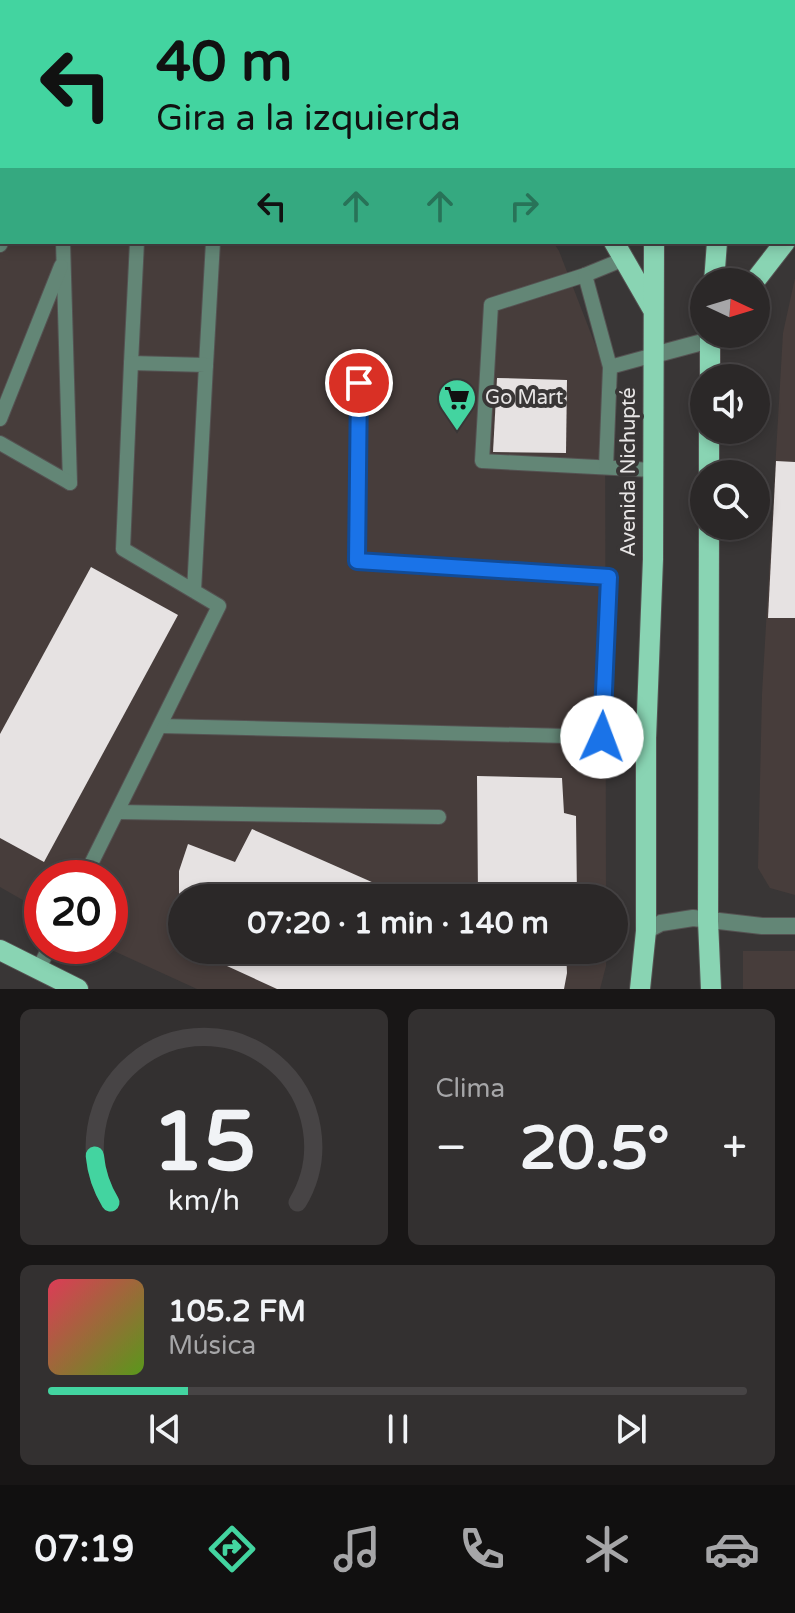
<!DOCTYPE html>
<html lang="es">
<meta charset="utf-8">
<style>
:root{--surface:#2b2828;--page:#333030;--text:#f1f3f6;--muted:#a6a6a8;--line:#474445;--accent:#43d4a0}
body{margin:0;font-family:"Varela Round",sans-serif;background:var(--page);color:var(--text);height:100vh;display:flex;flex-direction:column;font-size:30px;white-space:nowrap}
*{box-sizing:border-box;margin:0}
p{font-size:26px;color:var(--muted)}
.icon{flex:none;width:44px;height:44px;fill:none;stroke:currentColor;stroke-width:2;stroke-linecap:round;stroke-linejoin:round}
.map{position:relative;height:989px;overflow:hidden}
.drawer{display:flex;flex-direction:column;gap:20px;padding:20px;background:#181616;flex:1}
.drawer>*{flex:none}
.guide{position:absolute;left:0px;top:0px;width:796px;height:244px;box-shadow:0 4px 12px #0003,0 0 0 2px var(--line);background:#43d4a0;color:#111;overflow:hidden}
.needle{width:52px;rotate:94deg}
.fabs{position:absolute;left:690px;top:268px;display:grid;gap:16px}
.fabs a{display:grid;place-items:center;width:80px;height:80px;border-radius:50%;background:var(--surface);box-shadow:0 4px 12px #0003,0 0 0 2px var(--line);font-size:40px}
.speed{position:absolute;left:24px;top:860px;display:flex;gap:16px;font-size:40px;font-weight:700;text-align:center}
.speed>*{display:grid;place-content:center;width:104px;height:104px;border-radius:50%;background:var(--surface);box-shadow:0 4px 12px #0003,0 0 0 2px var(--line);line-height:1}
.speed .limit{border:12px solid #d22;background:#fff;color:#111}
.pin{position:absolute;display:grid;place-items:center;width:68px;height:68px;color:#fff;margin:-34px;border:4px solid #fff;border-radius:50%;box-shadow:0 2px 8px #0007}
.me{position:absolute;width:88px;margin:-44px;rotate:2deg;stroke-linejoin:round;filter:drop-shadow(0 0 6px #0008)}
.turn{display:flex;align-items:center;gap:28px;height:168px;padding:0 24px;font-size:36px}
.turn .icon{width:104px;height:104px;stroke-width:2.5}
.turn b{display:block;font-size:56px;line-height:68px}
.lanes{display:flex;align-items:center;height:76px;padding:0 24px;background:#0003;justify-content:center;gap:40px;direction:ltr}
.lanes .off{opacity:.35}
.big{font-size:60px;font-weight:800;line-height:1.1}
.drawer .card{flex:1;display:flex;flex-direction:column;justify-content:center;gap:12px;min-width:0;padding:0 28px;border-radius:12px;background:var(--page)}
.drawer .dial{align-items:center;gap:0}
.dial svg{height:208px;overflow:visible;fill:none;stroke:var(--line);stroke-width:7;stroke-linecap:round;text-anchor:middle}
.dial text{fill:var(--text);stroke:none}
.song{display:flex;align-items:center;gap:24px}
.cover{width:96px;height:96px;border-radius:12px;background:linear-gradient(135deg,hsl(350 70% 55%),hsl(90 70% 35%))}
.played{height:8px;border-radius:4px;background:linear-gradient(90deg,var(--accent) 20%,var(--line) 20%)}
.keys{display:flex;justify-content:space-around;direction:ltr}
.heat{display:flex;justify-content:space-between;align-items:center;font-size:44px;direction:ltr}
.drawer .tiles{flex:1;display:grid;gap:20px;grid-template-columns:1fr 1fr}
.card:last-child{grid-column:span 2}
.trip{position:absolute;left:168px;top:884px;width:460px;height:80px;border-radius:40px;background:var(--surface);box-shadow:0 4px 12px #0003,0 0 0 2px var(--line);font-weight:800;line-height:80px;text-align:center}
.menu{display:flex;height:128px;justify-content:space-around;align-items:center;background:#111010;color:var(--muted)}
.menu .icon{width:56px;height:56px}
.menu .active{color:var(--accent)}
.menu b{font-size:36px;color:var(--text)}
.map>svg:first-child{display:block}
.built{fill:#473d3b}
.building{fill:#e6e2e2}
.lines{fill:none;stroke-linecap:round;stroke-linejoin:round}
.service-casing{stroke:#555252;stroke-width:16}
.minor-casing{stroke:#555252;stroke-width:18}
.tertiary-casing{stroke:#555252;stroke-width:18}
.primary-casing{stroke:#555252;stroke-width:22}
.service{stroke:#638676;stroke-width:14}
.minor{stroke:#638676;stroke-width:16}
.tertiary{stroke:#638676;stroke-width:16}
.primary{stroke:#89d4b3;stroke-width:20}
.route-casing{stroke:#114b97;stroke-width:20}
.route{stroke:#1a73e8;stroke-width:14}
.labels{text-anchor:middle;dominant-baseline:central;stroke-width:8;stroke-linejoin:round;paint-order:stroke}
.poi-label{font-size:20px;fill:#e7e5e5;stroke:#393636;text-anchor:start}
.street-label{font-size:20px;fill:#e7e5e5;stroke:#393636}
</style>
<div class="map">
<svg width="795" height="989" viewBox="0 0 795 989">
<rect width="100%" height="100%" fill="#393636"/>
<g class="built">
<path d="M 0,0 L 356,2 L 2,2 L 2,242 L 553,242 L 559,251 L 605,370 L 606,898 L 182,898 L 182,950 L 606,950 L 606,966 L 600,989 L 197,989 L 103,946 L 110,946 L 110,878 L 42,878 L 42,911 L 0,887 Z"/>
<path d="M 795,278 L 795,895 L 770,888 L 758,868 L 762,694 L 783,333 Z"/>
<rect x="743" y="951" width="52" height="38"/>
</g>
<g class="building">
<path d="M 497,378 L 567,380 L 566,453 L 493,452 Z"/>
<path d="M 776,461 L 795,462 L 795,618 L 768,618 Z"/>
<path d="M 91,567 L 178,615 L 44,862 L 0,838 L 0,734 Z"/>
<path d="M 477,776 L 562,778 L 564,813 L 576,816 L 577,898 L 478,898 Z"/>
<path d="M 252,829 L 408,898 L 179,898 L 179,871 L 188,844 L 235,862 Z"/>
<path d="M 192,950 L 566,950 L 567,973 L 564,989 L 277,989 Z"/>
</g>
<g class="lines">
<defs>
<g id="service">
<path d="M 74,2 L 74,0"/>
<path d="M 0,33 L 2,34"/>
<path d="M 0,134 L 2,135"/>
<path d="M 63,242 L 70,483"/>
<path d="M 0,245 L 2,241"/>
<path d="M 624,259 L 585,275 L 491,305 L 482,461 L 653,470"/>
<path d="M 585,275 L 610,367 L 606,467"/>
<path d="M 131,363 L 137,242"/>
<path d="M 206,365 L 213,242"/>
<path d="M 610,367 L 654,355"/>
<path d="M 359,383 L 357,561 L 609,577 L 602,737"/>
<path d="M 0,419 L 61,266"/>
<path d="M 0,443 L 70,483"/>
<path d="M 160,726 L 646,738"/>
<path d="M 117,812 L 439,817"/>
<path d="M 84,878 L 219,606 L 123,549 L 131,363 L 206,365 L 194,591"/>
<path d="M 38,970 L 50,946"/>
</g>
<path id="minor" d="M 654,355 L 710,340"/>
<g id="tertiary">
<path d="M 455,0 L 460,2"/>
<path d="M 646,931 L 661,923 L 693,918 L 762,926 L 795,926"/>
</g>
<g id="primary">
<path d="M 422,0 L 425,2"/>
<path d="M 519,0 L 521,2"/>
<path d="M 794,49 L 795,49"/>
<path d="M 794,231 L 795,230"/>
<path d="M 614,242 L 652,308"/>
<path d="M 714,282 L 717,242"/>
<path d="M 754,282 L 785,242"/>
<path d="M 710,378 L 710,334"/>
<path d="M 709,474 L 709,430"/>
<path d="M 709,526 L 708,921 L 711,989"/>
<path d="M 0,950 L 78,989"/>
<path d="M 640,989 L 646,931 L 646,738 L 653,559 L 654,242"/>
</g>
</defs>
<use href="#service" class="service-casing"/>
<use href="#minor" class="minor-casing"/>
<use href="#tertiary" class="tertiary-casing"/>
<use href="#primary" class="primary-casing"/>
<use href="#service" class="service"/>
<use href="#minor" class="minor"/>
<use href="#tertiary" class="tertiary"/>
<use href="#primary" class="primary"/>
</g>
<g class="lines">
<defs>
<path id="route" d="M 359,383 L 357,561 L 609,577 L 602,737"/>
</defs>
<use href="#route" class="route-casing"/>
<use href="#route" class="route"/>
</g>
<defs>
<symbol id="supermarket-pin" viewBox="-11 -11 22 30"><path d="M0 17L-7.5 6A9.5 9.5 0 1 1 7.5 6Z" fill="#43d4a0" stroke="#393636"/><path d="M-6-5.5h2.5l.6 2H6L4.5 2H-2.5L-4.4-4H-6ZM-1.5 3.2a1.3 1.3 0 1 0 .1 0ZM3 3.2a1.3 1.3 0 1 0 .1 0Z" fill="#111"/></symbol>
</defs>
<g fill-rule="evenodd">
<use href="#supermarket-pin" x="435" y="376" width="44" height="60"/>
</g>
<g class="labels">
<g class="poi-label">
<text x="485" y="398">Go Mart</text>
</g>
<g class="street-label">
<text transform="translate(629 472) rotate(-90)">Avenida Nichupté</text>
</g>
</g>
</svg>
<div class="fabs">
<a><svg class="needle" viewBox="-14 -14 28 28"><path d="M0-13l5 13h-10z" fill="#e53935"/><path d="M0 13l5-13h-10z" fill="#a6a6a8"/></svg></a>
<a><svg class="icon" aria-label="sound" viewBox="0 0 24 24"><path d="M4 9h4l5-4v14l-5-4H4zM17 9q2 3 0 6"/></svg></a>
<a><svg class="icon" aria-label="search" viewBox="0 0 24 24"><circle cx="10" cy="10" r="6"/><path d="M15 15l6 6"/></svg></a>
</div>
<div class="speed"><div class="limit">20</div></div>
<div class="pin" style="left:359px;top:383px;background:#d93025"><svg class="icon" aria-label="arrive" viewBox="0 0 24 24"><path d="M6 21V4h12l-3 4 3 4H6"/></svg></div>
<svg class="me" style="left:602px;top:737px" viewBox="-20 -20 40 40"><circle r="19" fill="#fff"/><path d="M0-13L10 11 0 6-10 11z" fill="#1a73e8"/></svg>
<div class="trip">07:20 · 1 min · 140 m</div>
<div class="guide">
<div class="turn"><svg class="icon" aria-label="left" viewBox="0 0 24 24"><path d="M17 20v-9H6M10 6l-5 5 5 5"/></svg><div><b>40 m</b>Gira a la izquierda</div></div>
<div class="lanes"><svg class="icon" aria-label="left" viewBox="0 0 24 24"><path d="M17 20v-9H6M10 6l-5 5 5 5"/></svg><svg class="icon off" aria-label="ahead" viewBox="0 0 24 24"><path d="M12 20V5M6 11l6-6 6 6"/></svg><svg class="icon off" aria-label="ahead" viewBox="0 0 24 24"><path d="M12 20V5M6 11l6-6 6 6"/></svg><svg class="icon off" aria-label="right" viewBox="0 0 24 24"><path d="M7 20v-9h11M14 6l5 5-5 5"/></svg></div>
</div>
</div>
<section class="drawer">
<div class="tiles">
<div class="card dial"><svg viewBox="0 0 100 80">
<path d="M14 69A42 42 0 1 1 86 69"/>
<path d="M14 69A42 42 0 0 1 8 51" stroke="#43d4a0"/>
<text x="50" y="56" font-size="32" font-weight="700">15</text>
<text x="50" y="72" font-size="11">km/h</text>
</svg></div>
<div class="card"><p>Clima</p>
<div class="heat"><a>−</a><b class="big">20.5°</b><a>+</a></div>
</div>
<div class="card">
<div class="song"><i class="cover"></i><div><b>105.2 FM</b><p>Música</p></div></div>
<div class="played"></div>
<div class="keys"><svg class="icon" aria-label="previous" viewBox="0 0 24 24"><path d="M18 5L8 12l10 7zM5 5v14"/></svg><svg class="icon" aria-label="pause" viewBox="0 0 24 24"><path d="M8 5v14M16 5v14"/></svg><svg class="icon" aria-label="next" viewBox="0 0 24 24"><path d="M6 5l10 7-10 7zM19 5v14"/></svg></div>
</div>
</div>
</section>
<nav class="menu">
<b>07:19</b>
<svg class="icon active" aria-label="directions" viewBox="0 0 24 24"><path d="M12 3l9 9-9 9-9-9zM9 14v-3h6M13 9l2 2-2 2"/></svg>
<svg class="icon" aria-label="music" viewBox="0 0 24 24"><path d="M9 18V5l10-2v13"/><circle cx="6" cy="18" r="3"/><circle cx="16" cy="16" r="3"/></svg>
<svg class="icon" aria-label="phone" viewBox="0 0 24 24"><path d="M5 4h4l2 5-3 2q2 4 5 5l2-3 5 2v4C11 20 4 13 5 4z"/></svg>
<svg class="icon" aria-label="climate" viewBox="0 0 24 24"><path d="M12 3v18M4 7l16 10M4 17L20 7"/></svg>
<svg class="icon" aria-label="car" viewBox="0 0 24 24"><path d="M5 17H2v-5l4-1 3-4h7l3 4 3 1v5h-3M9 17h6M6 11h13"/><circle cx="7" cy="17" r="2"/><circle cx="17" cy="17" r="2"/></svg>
</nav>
